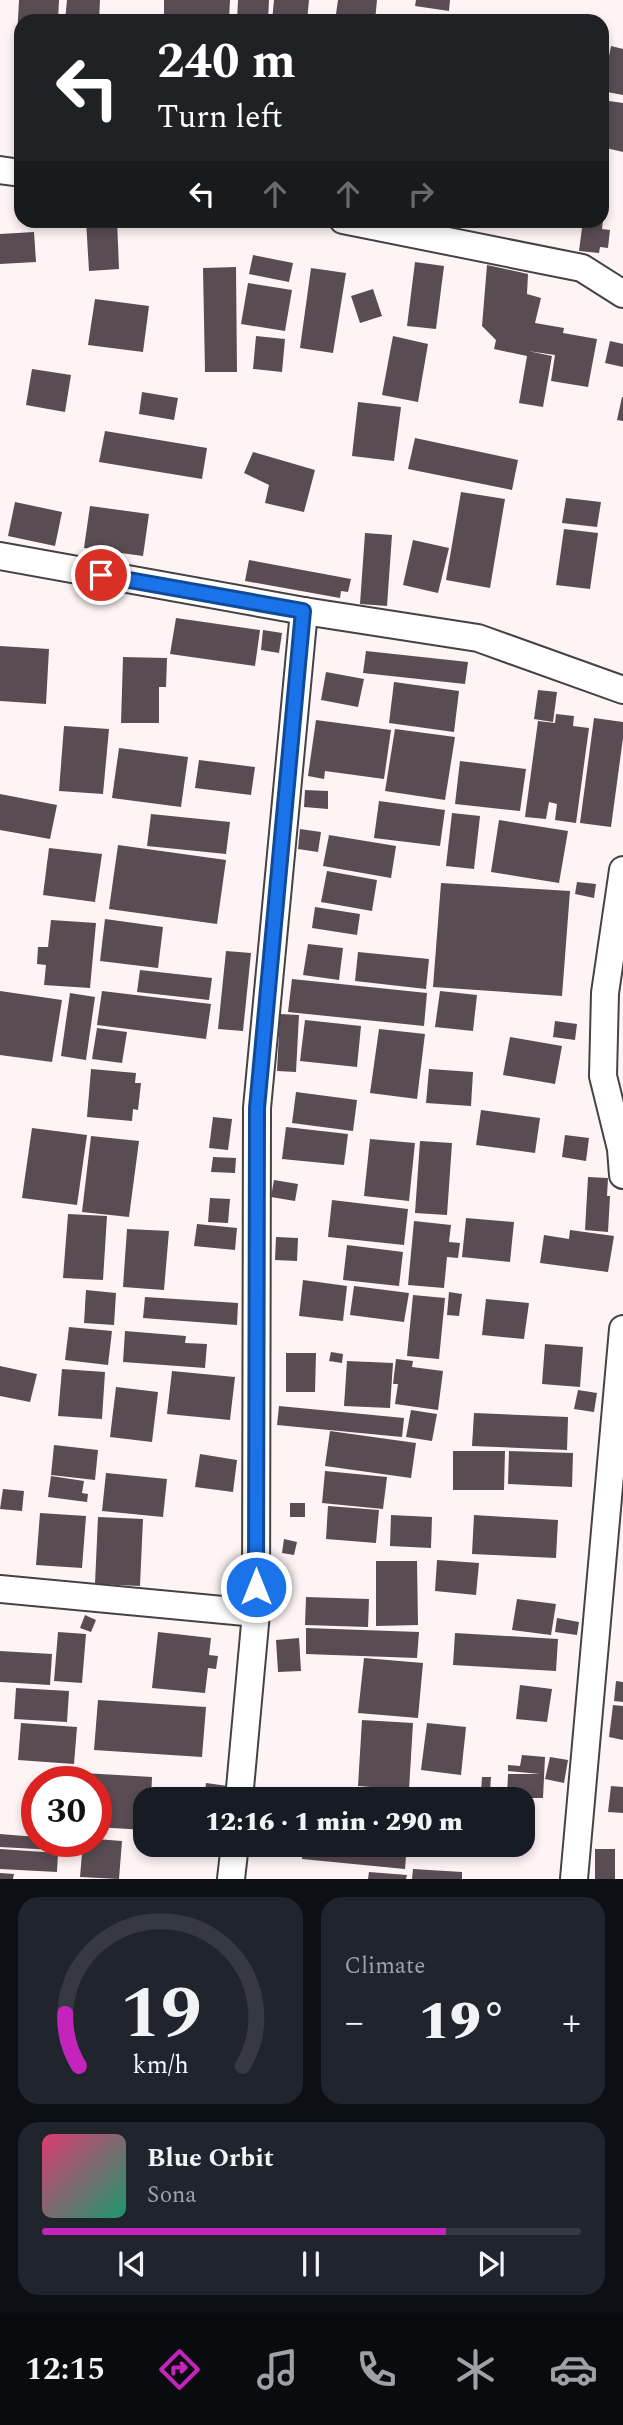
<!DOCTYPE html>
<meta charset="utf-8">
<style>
:root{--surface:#171b24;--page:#20242c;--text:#f1f3f6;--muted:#9ea1a6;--line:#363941;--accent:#c424bb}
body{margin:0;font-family:Spectral,serif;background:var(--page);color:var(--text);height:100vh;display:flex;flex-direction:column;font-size:26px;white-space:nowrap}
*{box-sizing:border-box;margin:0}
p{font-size:23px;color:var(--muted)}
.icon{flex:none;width:38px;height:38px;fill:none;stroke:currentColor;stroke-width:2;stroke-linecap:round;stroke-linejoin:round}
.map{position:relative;height:1879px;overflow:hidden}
.panel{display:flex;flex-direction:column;gap:18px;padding:18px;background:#0d0f14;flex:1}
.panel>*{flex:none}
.banner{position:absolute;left:14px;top:14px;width:595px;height:214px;border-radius:21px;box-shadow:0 4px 10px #0003;background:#202124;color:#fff;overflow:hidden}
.speed{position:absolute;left:21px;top:1766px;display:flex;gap:14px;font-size:35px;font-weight:700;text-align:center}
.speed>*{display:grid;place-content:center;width:91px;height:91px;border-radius:50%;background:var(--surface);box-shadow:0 4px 10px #0003;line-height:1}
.speed .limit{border:10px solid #d22;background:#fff;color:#111}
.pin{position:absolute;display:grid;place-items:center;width:60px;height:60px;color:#fff;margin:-30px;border:4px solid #fff;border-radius:50%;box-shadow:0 2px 7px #0007}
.me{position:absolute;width:77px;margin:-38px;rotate:0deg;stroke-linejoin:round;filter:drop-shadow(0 0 5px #0008)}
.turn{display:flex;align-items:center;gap:24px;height:147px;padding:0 28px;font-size:32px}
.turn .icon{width:91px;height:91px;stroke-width:2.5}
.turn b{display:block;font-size:49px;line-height:60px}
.lanes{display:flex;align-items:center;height:66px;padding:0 28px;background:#0003;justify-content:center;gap:35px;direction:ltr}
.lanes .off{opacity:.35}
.big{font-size:52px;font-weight:800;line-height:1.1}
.panel .widget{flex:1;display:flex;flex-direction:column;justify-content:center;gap:10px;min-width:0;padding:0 24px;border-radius:21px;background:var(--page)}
.panel .dial{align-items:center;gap:0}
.dial svg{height:182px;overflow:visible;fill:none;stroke:var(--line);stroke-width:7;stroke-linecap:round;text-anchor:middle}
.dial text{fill:var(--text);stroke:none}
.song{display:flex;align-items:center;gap:21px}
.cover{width:84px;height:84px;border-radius:10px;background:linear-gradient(135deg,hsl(340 70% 55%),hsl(160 70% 35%))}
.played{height:7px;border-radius:4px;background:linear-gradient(90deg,var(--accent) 75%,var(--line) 75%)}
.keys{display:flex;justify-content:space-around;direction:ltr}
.heat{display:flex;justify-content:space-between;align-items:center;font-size:38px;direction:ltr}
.panel .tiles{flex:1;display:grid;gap:18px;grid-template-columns:1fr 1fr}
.widget:last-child{grid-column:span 2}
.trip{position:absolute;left:133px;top:1787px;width:402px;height:70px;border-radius:21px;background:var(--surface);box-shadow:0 4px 10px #0003;font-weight:800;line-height:70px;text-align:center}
.menu{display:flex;height:112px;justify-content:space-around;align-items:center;background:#090b0e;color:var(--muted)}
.menu .icon{width:49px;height:49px}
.menu .on{color:var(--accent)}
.menu b{font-size:32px;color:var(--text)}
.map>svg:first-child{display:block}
.building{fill:#594c53}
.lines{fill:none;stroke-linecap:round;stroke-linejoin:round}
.minor-casing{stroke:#434343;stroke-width:30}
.minor{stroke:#fff;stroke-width:26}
.route-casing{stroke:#114b97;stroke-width:18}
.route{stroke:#1a73e8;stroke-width:12}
</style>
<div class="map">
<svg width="623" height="1879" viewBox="0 0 623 1879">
<rect width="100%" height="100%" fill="#fff4f5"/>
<g class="building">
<path d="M 19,0 L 59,0 L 58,21 L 21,21 L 21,38 L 17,38 Z"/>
<path d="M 67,0 L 100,0 L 99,21 L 65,21 Z"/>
<path d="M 164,0 L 230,0 L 229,20 L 164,17 Z"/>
<path d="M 238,0 L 269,0 L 268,21 L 237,21 Z"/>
<path d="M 274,0 L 309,0 L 307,21 L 272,21 Z"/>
<path d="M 338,0 L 377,0 L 375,21 L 335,21 Z"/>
<path d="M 416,0 L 450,0 L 449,11 L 415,6 Z"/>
<path d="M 495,16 L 527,19 L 527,21 L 494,21 Z"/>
<path d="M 611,46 L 623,49 L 623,95 L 602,91 Z"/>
<path d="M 609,101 L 623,103 L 623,152 L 602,147 L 602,136 Z"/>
<path d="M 86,220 L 117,220 L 119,269 L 89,271 Z"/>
<path d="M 583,220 L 603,220 L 602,229 L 610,230 L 608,248 L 600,247 L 599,253 L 579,251 Z"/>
<path d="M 34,232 L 36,262 L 0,264 L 0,234 Z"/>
<path d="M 253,255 L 293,263 L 289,282 L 249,274 Z"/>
<path d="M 415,262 L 444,266 L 436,329 L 407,326 Z"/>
<path d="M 487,265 L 528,274 L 527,294 L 541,298 L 535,323 L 564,328 L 563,333 L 597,339 L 588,387 L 551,381 L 555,355 L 528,351 L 552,356 L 543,407 L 519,403 L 527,356 L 494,349 L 496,340 L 482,326 Z"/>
<path d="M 236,267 L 237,372 L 205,372 L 203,268 Z"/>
<path d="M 311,268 L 346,273 L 333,353 L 300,348 Z"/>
<path d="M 248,283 L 292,290 L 285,331 L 241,324 Z"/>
<path d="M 373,289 L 382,316 L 360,323 L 351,296 Z"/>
<path d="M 95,299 L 149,306 L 143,352 L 88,345 Z"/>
<path d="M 256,336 L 285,339 L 282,372 L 253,369 Z"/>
<path d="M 393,336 L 428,344 L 418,402 L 382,395 Z"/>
<path d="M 610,341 L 623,344 L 623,367 L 605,363 Z"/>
<path d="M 32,369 L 71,375 L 65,412 L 26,405 Z"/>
<path d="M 142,392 L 178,398 L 174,420 L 139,414 Z"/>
<path d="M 622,397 L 623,397 L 623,421 L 617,420 Z"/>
<path d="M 358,402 L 401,407 L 394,461 L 352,456 Z"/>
<path d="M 105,431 L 207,448 L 202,479 L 99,462 Z"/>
<path d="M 415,438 L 518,460 L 512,490 L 408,469 Z"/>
<path d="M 253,452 L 315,470 L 304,512 L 265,503 L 269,485 L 244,473 Z"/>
<path d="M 461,492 L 505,499 L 490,588 L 446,580 Z"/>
<path d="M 566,498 L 601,502 L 597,527 L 562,523 Z"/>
<path d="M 15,502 L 62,512 L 55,546 L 8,536 Z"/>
<path d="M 90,506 L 149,514 L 143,556 L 84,548 Z"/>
<path d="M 564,529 L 598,533 L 590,589 L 556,585 Z"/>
<path d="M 365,533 L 392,535 L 387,606 L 360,604 Z"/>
<path d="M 413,540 L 449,548 L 438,593 L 403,585 Z"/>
<path d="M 249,560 L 351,579 L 348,592 L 341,591 L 340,598 L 245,581 Z"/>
<path d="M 176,618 L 260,630 L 255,666 L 170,654 Z"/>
<path d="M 263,630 L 282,633 L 279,653 L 261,650 Z"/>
<path d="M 0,646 L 49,649 L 46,704 L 0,701 Z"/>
<path d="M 366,651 L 468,662 L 465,684 L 363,673 Z"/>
<path d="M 123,657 L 167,658 L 166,687 L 159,687 L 159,723 L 121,723 Z"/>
<path d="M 326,672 L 364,679 L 358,707 L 321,700 Z"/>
<path d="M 394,682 L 459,691 L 454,732 L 389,723 Z"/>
<path d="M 538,690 L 557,692 L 553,722 L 534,719 Z"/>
<path d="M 556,714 L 574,716 L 573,726 L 589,728 L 576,823 L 555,820 L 557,804 L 549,802 L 546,819 L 525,817 L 538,721 L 555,723 Z"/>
<path d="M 594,718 L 623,722 L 623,738 L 611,827 L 580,823 Z"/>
<path d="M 316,720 L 391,730 L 384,779 L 325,771 L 324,779 L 308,776 Z"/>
<path d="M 64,726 L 109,729 L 103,794 L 59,791 Z"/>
<path d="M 395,729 L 455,737 L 445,800 L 385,791 Z"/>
<path d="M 119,748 L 188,757 L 181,807 L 112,798 Z"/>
<path d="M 199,760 L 255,767 L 251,795 L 195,788 Z"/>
<path d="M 460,761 L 526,769 L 520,811 L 455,804 Z"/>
<path d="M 305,790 L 328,791 L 328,809 L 304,807 Z"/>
<path d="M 0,794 L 57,805 L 50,839 L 0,830 Z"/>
<path d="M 379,801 L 445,810 L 440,846 L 374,838 Z"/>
<path d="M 452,813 L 480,816 L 474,869 L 446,866 Z"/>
<path d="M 151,814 L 230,822 L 226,854 L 147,846 Z"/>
<path d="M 499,820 L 568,831 L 559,883 L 491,872 Z"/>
<path d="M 300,829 L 321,832 L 318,852 L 298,849 Z"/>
<path d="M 329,835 L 396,846 L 391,878 L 323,866 Z"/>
<path d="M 118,845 L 226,860 L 217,924 L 109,909 Z"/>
<path d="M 49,848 L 102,854 L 95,902 L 43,895 Z"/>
<path d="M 327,871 L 377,880 L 372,911 L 321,902 Z"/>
<path d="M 577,882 L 596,884 L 594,898 L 575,894 Z"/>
<path d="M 441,883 L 570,891 L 562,996 L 433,987 Z"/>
<path d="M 315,907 L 360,914 L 357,935 L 312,928 Z"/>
<path d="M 105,919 L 163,927 L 158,968 L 100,961 Z"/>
<path d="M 51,920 L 96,923 L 90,988 L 44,985 L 46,965 L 37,964 L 38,947 L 48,947 Z"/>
<path d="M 308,944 L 343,948 L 339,980 L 303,975 Z"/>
<path d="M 226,951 L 251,953 L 243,1031 L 218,1029 Z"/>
<path d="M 358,952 L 429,959 L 426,989 L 355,981 Z"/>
<path d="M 140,970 L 212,978 L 209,1000 L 137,992 Z"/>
<path d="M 292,979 L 427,993 L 424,1026 L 288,1012 Z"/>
<path d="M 0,991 L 62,1000 L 52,1062 L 0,1055 Z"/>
<path d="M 102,991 L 211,1004 L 206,1039 L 97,1025 Z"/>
<path d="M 440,991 L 477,995 L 473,1031 L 435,1027 Z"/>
<path d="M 70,993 L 95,997 L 86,1060 L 61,1056 Z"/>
<path d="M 280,1014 L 299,1015 L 296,1072 L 277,1071 Z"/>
<path d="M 305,1020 L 361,1026 L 357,1067 L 300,1061 Z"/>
<path d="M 555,1021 L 577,1024 L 575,1040 L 553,1037 Z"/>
<path d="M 97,1028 L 127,1032 L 122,1063 L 92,1059 Z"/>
<path d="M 379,1029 L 425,1034 L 417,1099 L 370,1093 Z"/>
<path d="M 510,1037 L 562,1046 L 555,1084 L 503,1075 Z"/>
<path d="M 91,1069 L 136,1073 L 135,1083 L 141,1083 L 138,1110 L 133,1109 L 132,1121 L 87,1117 Z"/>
<path d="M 429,1069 L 473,1072 L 471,1106 L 426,1103 Z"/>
<path d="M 296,1092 L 357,1100 L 353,1131 L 292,1123 Z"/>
<path d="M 481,1110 L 540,1118 L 535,1153 L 476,1145 Z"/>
<path d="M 213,1117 L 232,1119 L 228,1150 L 209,1148 Z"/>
<path d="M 286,1127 L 348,1134 L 344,1165 L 282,1159 Z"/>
<path d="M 32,1128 L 87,1135 L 77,1205 L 22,1198 Z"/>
<path d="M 565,1135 L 589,1138 L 586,1161 L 562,1157 Z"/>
<path d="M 91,1136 L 139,1141 L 129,1217 L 82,1212 Z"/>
<path d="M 370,1139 L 415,1143 L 409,1201 L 364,1196 Z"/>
<path d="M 420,1141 L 452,1143 L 447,1215 L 415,1213 Z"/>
<path d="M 213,1157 L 236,1158 L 235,1173 L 211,1172 Z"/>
<path d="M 588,1177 L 608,1178 L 607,1196 L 610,1196 L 608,1232 L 585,1230 Z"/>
<path d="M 274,1180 L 298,1184 L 295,1201 L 271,1197 Z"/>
<path d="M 210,1198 L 230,1199 L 228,1223 L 208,1222 Z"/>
<path d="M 332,1200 L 408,1209 L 404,1245 L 328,1237 Z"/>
<path d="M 68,1214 L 107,1216 L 103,1280 L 63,1278 Z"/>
<path d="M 466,1218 L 514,1222 L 510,1262 L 462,1257 Z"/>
<path d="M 414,1221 L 451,1225 L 449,1242 L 460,1243 L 458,1258 L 447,1257 L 444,1288 L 408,1285 Z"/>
<path d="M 197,1224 L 237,1228 L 235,1250 L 194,1246 Z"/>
<path d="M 127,1229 L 169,1231 L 164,1290 L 123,1287 Z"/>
<path d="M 570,1230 L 614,1236 L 608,1272 L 540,1263 L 544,1235 L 569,1239 Z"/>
<path d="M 276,1237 L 298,1238 L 297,1261 L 275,1260 Z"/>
<path d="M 347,1245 L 403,1252 L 399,1286 L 343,1280 Z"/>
<path d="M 303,1280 L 347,1286 L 343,1321 L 299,1316 Z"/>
<path d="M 354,1286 L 409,1293 L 404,1322 L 350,1315 Z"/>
<path d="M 86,1290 L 116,1293 L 114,1325 L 84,1323 Z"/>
<path d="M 449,1292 L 462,1294 L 459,1316 L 447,1315 Z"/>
<path d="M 413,1295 L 445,1298 L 439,1359 L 407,1356 Z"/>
<path d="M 145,1297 L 238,1303 L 237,1325 L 143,1318 Z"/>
<path d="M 486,1299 L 529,1303 L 524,1339 L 482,1335 Z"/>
<path d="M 69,1327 L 112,1331 L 108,1365 L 65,1360 Z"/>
<path d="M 125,1331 L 186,1336 L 185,1343 L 207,1344 L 205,1368 L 123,1362 Z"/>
<path d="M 545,1344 L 583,1347 L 580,1387 L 542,1384 Z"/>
<path d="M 331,1352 L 343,1354 L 342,1363 L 329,1361 Z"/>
<path d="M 286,1353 L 316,1353 L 315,1392 L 286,1392 Z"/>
<path d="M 396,1359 L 413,1361 L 412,1367 L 443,1371 L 438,1410 L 395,1404 L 398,1384 L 393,1384 Z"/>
<path d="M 347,1361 L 393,1363 L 390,1408 L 344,1406 Z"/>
<path d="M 0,1366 L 37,1374 L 30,1402 L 0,1396 Z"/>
<path d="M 62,1369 L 105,1372 L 102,1419 L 58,1416 Z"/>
<path d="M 172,1371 L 235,1377 L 230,1420 L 167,1414 Z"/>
<path d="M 116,1387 L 158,1392 L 152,1442 L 110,1437 Z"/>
<path d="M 578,1390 L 597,1393 L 594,1412 L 574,1409 Z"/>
<path d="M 279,1406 L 404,1418 L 402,1437 L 277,1425 Z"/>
<path d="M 411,1410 L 437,1414 L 432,1441 L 406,1437 Z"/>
<path d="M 474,1413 L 568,1417 L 567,1450 L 472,1446 Z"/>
<path d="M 330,1431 L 416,1443 L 411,1478 L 325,1466 Z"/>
<path d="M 54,1445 L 98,1450 L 95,1480 L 51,1475 Z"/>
<path d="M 453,1451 L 505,1451 L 504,1490 L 453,1490 Z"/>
<path d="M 509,1451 L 573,1453 L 572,1487 L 508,1484 Z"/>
<path d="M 200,1454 L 237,1460 L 233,1492 L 195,1487 Z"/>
<path d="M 325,1471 L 387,1477 L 383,1509 L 322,1503 Z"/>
<path d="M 106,1473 L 167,1479 L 163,1517 L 102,1511 Z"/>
<path d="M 51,1476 L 84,1481 L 82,1493 L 88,1494 L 87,1502 L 48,1497 Z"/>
<path d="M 3,1489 L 24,1491 L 22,1511 L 0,1509 Z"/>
<rect x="290" y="1503" width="15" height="14"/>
<path d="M 328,1506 L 379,1510 L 376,1543 L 326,1539 Z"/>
<path d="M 40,1513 L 86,1516 L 82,1568 L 36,1565 Z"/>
<path d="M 391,1515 L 432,1517 L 431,1548 L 390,1546 Z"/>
<path d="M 474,1515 L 558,1520 L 556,1558 L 472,1554 Z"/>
<path d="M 98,1517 L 143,1519 L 140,1586 L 95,1584 Z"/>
<path d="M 284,1539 L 297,1542 L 294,1555 L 282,1553 Z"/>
<path d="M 437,1560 L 479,1563 L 476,1595 L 435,1591 Z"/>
<path d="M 376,1561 L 417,1561 L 418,1625 L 376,1626 Z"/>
<path d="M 306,1597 L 369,1599 L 368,1627 L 305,1625 Z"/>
<path d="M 517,1599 L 556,1604 L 551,1635 L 512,1630 Z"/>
<path d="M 85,1615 L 96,1620 L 91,1632 L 80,1628 Z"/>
<path d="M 557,1618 L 579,1622 L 577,1635 L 555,1632 Z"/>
<path d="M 306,1628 L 419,1632 L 417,1658 L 306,1654 Z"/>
<path d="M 58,1632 L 86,1634 L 82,1683 L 54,1681 Z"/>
<path d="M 158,1632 L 211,1638 L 209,1655 L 218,1656 L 216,1669 L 208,1668 L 205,1693 L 152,1688 Z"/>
<path d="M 455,1633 L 558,1639 L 556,1671 L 453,1665 Z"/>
<path d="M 299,1638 L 301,1671 L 278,1672 L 276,1640 Z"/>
<path d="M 0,1651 L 52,1654 L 50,1685 L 0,1682 Z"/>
<path d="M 364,1658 L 423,1663 L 418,1718 L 358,1713 Z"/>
<path d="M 616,1681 L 623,1682 L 623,1702 L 614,1701 Z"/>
<path d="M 520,1685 L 552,1689 L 547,1722 L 516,1719 Z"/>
<path d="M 16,1688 L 69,1691 L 67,1722 L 14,1719 Z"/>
<path d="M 98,1700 L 206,1707 L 202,1757 L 94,1750 Z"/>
<path d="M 613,1705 L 623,1706 L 623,1740 L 609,1737 Z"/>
<path d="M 362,1720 L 413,1723 L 409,1790 L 358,1786 Z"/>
<path d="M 21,1723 L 77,1727 L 74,1764 L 18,1760 Z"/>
<path d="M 427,1723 L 466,1727 L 461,1775 L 421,1770 Z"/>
<path d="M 522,1755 L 545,1757 L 543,1798 L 507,1798 L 508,1774 L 540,1774 L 508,1771 L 508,1765 L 520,1766 Z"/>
<path d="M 550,1757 L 568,1760 L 564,1783 L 545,1779 Z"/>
<path d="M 49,1771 L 152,1777 L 151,1799 L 145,1799 L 145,1830 L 96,1827 L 96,1782 L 49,1782 Z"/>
<path d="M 482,1777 L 491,1777 L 490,1791 L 481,1791 Z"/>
<path d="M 206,1783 L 228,1786 L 226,1799 L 204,1799 Z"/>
<path d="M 611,1786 L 623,1787 L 623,1813 L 608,1812 Z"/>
<path d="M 307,1789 L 413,1796 L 412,1799 L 307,1799 Z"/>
<path d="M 0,1834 L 37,1837 L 37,1841 L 56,1841 L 55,1850 L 0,1847 Z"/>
<path d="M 96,1839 L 122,1841 L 119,1879 L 80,1877 L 83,1841 L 96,1841 Z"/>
<path d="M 300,1844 L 407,1844 L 405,1869 L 302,1859 L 303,1849 L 299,1849 Z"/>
<path d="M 0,1849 L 58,1853 L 57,1872 L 0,1869 Z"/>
<rect x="595" y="1849" width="20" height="30"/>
<path d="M 413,1869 L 462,1872 L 462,1879 L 412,1879 Z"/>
<path d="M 369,1872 L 407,1875 L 406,1879 L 368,1879 Z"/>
<path d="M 0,1873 L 14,1874 L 13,1879 L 0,1879 Z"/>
</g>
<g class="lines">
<defs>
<g id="minor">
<path d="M 0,170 L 21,173"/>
<path d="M 343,220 L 582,268 L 623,294"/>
<path d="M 0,556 L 304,611 L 478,638 L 623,690"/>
<path d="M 623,870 L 605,993 L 603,1076 L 621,1149 L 623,1175"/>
<path d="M 0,1589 L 256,1613"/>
<path d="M 239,1799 L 256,1613 L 257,1108 L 304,611"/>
<path d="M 231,1879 L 235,1844"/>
<path d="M 574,1879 L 623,1329"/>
</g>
</defs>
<use href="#minor" class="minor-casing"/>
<use href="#minor" class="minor"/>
</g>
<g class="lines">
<defs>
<path id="route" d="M 101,575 L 303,611 L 257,1108 L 256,1587"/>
</defs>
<use href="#route" class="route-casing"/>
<use href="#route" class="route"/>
</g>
</svg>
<div class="speed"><div class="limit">30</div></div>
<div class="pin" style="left:101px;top:575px;background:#d93025"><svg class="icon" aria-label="arrive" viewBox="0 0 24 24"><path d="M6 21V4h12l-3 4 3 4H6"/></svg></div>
<svg class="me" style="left:256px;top:1587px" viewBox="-20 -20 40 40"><circle r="17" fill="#1a73e8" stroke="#fff" stroke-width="3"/><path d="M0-11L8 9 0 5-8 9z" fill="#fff"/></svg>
<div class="trip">12:16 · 1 min · 290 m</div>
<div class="banner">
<div class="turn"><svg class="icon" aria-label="left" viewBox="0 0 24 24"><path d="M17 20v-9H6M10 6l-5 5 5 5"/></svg><div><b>240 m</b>Turn left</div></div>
<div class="lanes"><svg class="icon" aria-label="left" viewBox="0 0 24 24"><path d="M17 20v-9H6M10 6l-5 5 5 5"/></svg><svg class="icon off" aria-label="ahead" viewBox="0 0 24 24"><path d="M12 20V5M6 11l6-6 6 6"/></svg><svg class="icon off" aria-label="ahead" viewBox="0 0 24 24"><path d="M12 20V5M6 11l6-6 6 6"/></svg><svg class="icon off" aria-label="right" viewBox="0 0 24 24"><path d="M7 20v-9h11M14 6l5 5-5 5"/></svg></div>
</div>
</div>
<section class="panel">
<div class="tiles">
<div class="widget dial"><svg viewBox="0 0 100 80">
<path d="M14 69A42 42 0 1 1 86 69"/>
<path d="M14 69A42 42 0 0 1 8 46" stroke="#c424bb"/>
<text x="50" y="56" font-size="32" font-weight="700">19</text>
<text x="50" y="72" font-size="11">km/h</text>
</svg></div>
<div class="widget"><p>Climate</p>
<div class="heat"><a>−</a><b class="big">19°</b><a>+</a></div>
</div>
<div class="widget">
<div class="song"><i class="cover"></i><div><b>Blue Orbit</b><p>Sona</p></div></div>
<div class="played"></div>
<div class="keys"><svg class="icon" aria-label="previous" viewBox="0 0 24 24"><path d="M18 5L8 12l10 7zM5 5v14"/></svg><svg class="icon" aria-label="pause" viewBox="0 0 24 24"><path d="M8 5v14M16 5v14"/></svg><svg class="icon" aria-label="next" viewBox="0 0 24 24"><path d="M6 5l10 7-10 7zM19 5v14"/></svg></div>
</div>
</div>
</section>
<nav class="menu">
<b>12:15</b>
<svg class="icon on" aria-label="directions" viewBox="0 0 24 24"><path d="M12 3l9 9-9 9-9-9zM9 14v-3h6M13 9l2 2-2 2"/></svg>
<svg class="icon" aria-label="music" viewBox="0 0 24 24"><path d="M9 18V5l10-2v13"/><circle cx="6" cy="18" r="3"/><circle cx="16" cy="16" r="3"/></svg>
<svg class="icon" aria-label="phone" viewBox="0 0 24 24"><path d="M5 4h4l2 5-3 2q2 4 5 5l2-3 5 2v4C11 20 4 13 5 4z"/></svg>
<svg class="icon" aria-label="climate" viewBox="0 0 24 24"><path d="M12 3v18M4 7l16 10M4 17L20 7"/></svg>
<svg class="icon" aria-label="car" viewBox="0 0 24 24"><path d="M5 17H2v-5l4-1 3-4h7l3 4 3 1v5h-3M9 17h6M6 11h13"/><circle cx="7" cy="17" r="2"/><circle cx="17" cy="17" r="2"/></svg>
</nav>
